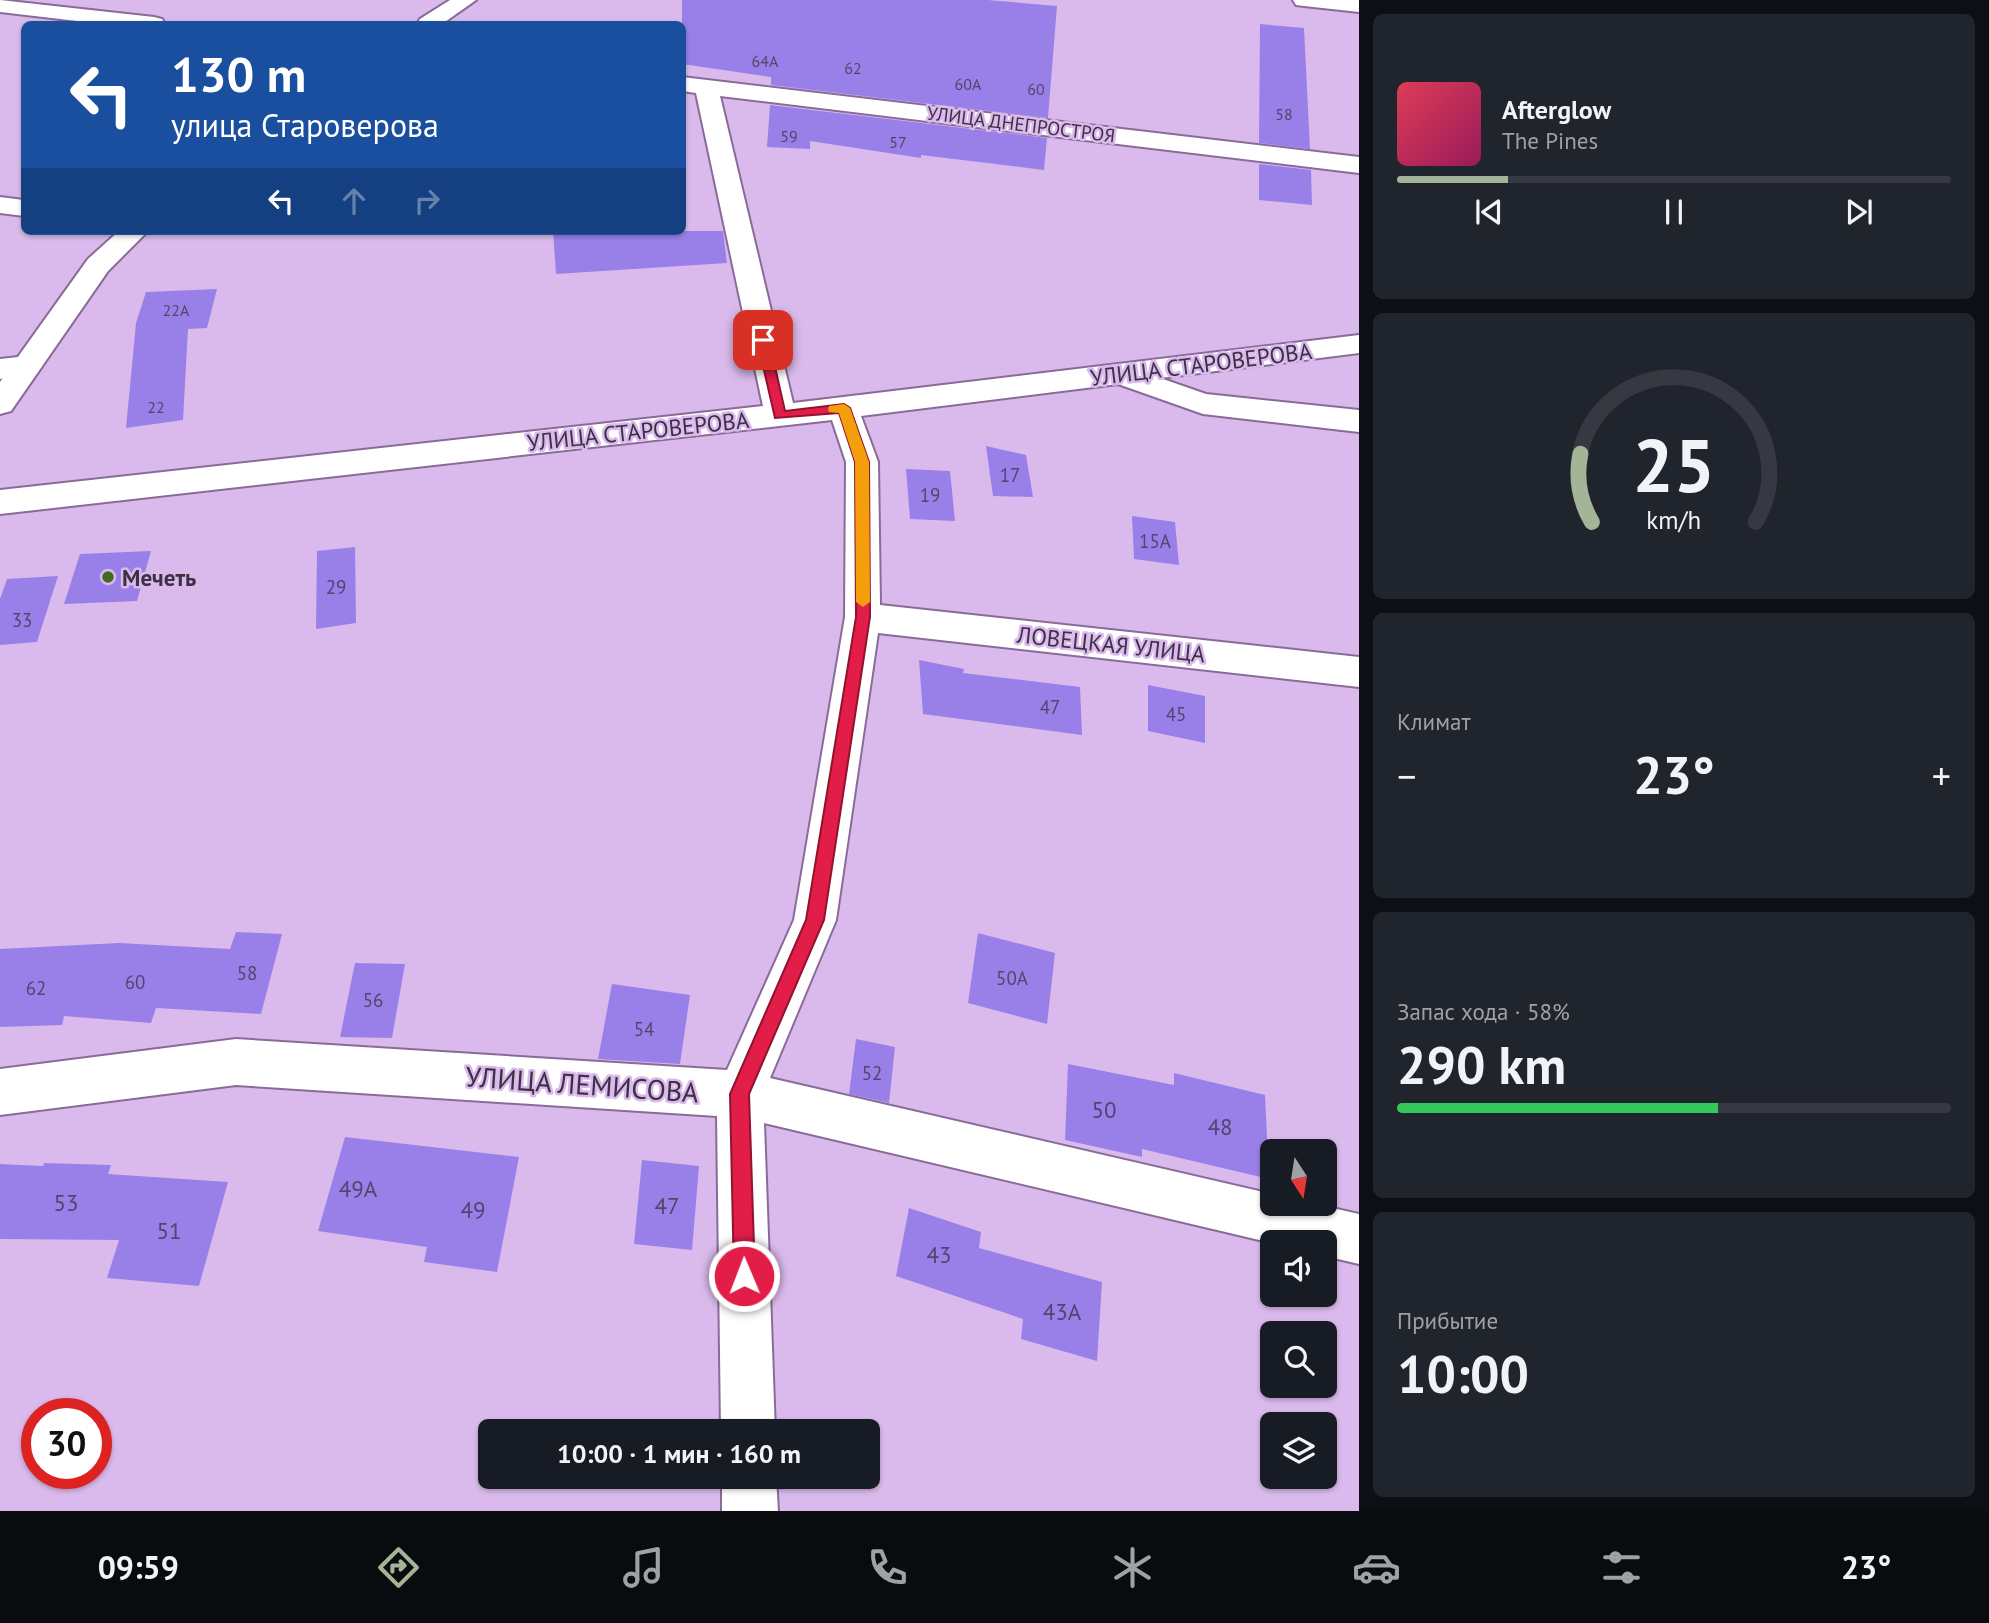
<!DOCTYPE html>
<html lang="ru">
<meta charset="utf-8">
<style>
:root{--surface:#171b24;--page:#20242c;--text:#f1f3f6;--muted:#9ea1a6;--line:#363941;--accent:#a3b497}
body{margin:0;font-family:"PT Sans",sans-serif;background:var(--page);color:var(--text);height:100vh;display:flex;flex-direction:column;font-size:26px;white-space:nowrap}
*{box-sizing:border-box;margin:0}
p{font-size:23px;color:var(--muted)}
.icon{flex:none;width:38px;height:38px;fill:none;stroke:currentColor;stroke-width:2;stroke-linecap:round;stroke-linejoin:round}
.map{position:relative;flex:1;overflow:hidden}
.side{display:flex;flex-direction:column;gap:14px;padding:14px;background:#0d0f14;width:630px}
.side>*{flex:none}
.top-card{position:absolute;left:21px;top:21px;width:665px;height:214px;border-radius:10px;box-shadow:0 2px 5px #0004;background:#1a4fa0;color:#fff;overflow:hidden}
.needle{width:46px;rotate:168deg}
.tools{position:absolute;left:1260px;top:1139px;display:grid;gap:14px}
.tools a{display:grid;place-items:center;width:77px;height:77px;border-radius:10px;background:var(--surface);box-shadow:0 2px 5px #0004;font-size:35px}
.speed{position:absolute;left:21px;top:1398px;display:flex;gap:14px;font-size:35px;font-weight:700;text-align:center}
.speed>*{display:grid;place-content:center;width:91px;height:91px;border-radius:50%;background:var(--surface);box-shadow:0 2px 5px #0004;line-height:1}
.speed .limit{border:10px solid #d22;background:#fff;color:#111}
.pin{position:absolute;display:grid;place-items:center;width:60px;height:60px;color:#fff;margin:-30px;border-radius:14px;box-shadow:0 4px 10px #0006}
.me{position:absolute;width:77px;margin:-38px;rotate:359deg;stroke-linejoin:round;filter:drop-shadow(0 0 5px #0008)}
.turn{display:flex;align-items:center;gap:24px;height:147px;padding:0 35px;font-size:32px}
.turn .icon{width:91px;height:91px;stroke-width:2.5}
.turn b{display:block;font-size:49px;line-height:60px}
.lanes{display:flex;align-items:center;height:66px;padding:0 35px;background:#0003;justify-content:center;gap:35px;direction:ltr}
.lanes .off{opacity:.35}
.big{font-size:52px;font-weight:600;line-height:1.1}
.side .tile{flex:1;display:flex;flex-direction:column;justify-content:center;gap:10px;min-width:0;padding:0 24px;border-radius:10px;background:var(--page)}
.side .dial{align-items:center;gap:0}
.dial svg{height:182px;overflow:visible;fill:none;stroke:var(--line);stroke-width:7;stroke-linecap:round;text-anchor:middle}
.dial text{fill:var(--text);stroke:none}
.song{display:flex;align-items:center;gap:21px}
.cover{width:84px;height:84px;border-radius:10px;background:linear-gradient(135deg,hsl(350 70% 55%),hsl(330 70% 35%))}
.played{height:7px;border-radius:4px;background:linear-gradient(90deg,var(--accent) 20%,var(--line) 20%)}
.keys{display:flex;justify-content:space-around;direction:ltr}
.heat{display:flex;justify-content:space-between;align-items:center;font-size:38px;direction:ltr}
.charge{height:10px;border-radius:5px;background:linear-gradient(90deg,#34c759 58%,var(--line) 0)}
.trip{position:absolute;left:478px;top:1419px;width:402px;height:70px;border-radius:10px;background:var(--surface);box-shadow:0 2px 5px #0004;font-weight:600;line-height:70px;text-align:center}
.menu{display:flex;height:112px;justify-content:space-around;align-items:center;background:#090b0e;color:var(--muted)}
.menu .icon{width:49px;height:49px}
.menu .selected{color:var(--accent)}
.menu b{font-size:32px;color:var(--text)}
main{display:flex;flex:1;min-height:0}
.map>svg:first-child{display:block}
.building{fill:#9980e8}
.lines{fill:none;stroke-linecap:round;stroke-linejoin:round}
.minor-casing{stroke:#896b99;stroke-width:4}
.major-casing{stroke:#896b99;stroke-width:4}
.minor{fill:#fff;fill-rule:evenodd}
.major{fill:#fff;fill-rule:evenodd}
.route{fill:#e11d48;stroke:#92132f;stroke-width:2}
.slow{fill:#f59e0b}
.poi-dot{fill:#436822;stroke:#dabaec;stroke-width:2.5}
.labels{text-anchor:middle;dominant-baseline:central;stroke-width:5;stroke-linejoin:round;paint-order:stroke}
.far-number-label{font-size:16px;fill:#54446d}
.far-street-label{font-size:19px;fill:#3d3044;stroke:#dabaec}
.number-label{font-size:19px;fill:#54446d}
.street-label{font-size:23px;fill:#3d3044;stroke:#dabaec}
.poi-label{font-size:23px;font-weight:bold;fill:#3d3044;stroke:#dabaec;text-anchor:start}
.near-number-label{font-size:23px;fill:#54446d}
.near-street-label{font-size:28px;fill:#3d3044;stroke:#dabaec}
</style>
<main>
<div class="map">
<svg width="1359" height="1511" viewBox="0 0 1359 1511">
<rect width="100%" height="100%" fill="#dabaec"/>
<g class="building">
<path d="M 682,0 L 988,0 L 1057,6 L 1048,118 L 771,85 L 771,77 L 682,64 Z"/>
<path d="M 1260,24 L 1304,28 L 1310,149 L 1259,143 Z"/>
<path d="M 770,105 L 1047,138 L 1044,170 L 921,155 L 921,158 L 810,141 L 810,149 L 767,147 Z"/>
<path d="M 1259,164 L 1311,170 L 1312,205 L 1259,200 Z"/>
<path d="M 553,231 L 723,231 L 727,263 L 556,274 Z"/>
<path d="M 217,289 L 207,328 L 188,329 L 183,420 L 126,428 L 136,323 L 146,292 Z"/>
<path d="M 986,446 L 1026,455 L 1033,497 L 993,496 Z"/>
<path d="M 906,469 L 950,471 L 955,521 L 910,519 Z"/>
<path d="M 1132,516 L 1175,522 L 1179,565 L 1134,559 Z"/>
<path d="M 355,547 L 356,623 L 316,629 L 317,551 Z"/>
<path d="M 151,551 L 137,601 L 64,604 L 80,554 Z"/>
<path d="M 58,576 L 37,642 L 0,645 L 0,599 L 7,579 Z"/>
<path d="M 919,660 L 964,669 L 963,673 L 1080,687 L 1082,735 L 923,714 Z"/>
<path d="M 1148,685 L 1205,696 L 1205,743 L 1148,731 Z"/>
<path d="M 236,932 L 282,934 L 261,1014 L 156,1008 L 151,1023 L 64,1016 L 62,1025 L 0,1027 L 0,949 L 119,943 L 230,949 Z"/>
<path d="M 978,933 L 1055,953 L 1047,1024 L 968,1003 Z"/>
<path d="M 355,963 L 405,964 L 392,1038 L 340,1037 Z"/>
<path d="M 612,984 L 690,995 L 680,1064 L 598,1059 Z"/>
<path d="M 856,1039 L 895,1047 L 889,1103 L 849,1094 Z"/>
<path d="M 1068,1064 L 1174,1085 L 1174,1073 L 1265,1095 L 1269,1179 L 1142,1149 L 1142,1157 L 1065,1140 Z"/>
<path d="M 345,1137 L 519,1157 L 497,1272 L 424,1262 L 427,1247 L 318,1231 Z"/>
<path d="M 642,1160 L 699,1166 L 692,1250 L 634,1244 Z"/>
<path d="M 44,1163 L 111,1165 L 108,1174 L 228,1182 L 199,1286 L 107,1278 L 119,1240 L 0,1239 L 0,1164 L 43,1166 Z"/>
<path d="M 909,1208 L 981,1232 L 979,1248 L 1102,1282 L 1097,1361 L 1021,1339 L 1023,1319 L 896,1276 Z"/>
</g>
<g class="lines">
<defs>
<g id="minor">
<path d="M 0,0 L 154,17 L 162,19 L 165,24 L 103,24 L 0,12 Z"/>
<path d="M 1293,0 L 1359,0 L 1359,12 L 1304,6 L 1296,5 Z"/>
<path d="M 682,77 L 1359,157 L 1359,173 L 720,96 L 793,403 L 1359,335 L 1359,353 L 1160,378 L 1206,394 L 1359,410 L 1359,432 L 1203,414 L 1118,384 L 861,416 L 878,462 L 880,605 L 1359,657 L 1359,687 L 878,633 L 836,920 L 770,1078 L 1272,1194 L 1272,1204 L 1315,1204 L 1359,1214 L 1359,1264 L 1325,1256 L 1325,1242 L 1272,1243 L 764,1123 L 775,1432 L 721,1432 L 717,1116 L 236,1085 L 0,1115 L 0,1069 L 236,1039 L 727,1070 L 794,920 L 845,617 L 846,462 L 832,420 L 0,514 L 0,490 L 763,406 L 696,93 L 682,91 Z"/>
<path d="M 0,197 L 24,200 L 24,216 L 0,213 Z"/>
<path d="M 27,356 L 37,359 L 42,366 L 37,373 L 0,379 L 0,359 Z"/>
<path d="M 722,1477 L 776,1477 L 778,1511 L 722,1511 Z"/>
</g>
<g id="major">
<path d="M 450,0 L 476,0 L 442,24 L 417,24 L 420,19 Z"/>
<path d="M 119,231 L 148,231 L 108,271 L 11,411 L 0,414 L 0,382 L 88,259 Z"/>
</g>
</defs>
<use href="#minor" class="minor-casing"/>
<use href="#major" class="major-casing"/>
<use href="#minor" class="minor"/>
<use href="#major" class="major"/>
</g>
<path class="route" d="M 763,336 L 769,340 L 785,411 L 844,404 L 850,408 L 869,462 L 870,617 L 824,920 L 749,1094 L 755,1276 L 751,1283 L 744,1286 L 737,1283 L 734,1276 L 730,1094 L 806,920 L 856,617 L 855,462 L 839,413 L 775,418 L 757,340 Z"/>
<path class="slow" d="M 844,404 L 850,408 L 869,462 L 870,602 L 863,607 L 856,602 L 855,462 L 839,413 L 829,412 L 828,409 L 829,406 Z"/>
<circle class="poi-dot" cx="108" cy="577" r="7"/>
<g class="labels">
<g class="far-number-label">
<text x="765" y="61">64А</text>
<text x="853" y="68">62</text>
<text x="968" y="84">60А</text>
<text x="1036" y="89">60</text>
<text x="1284" y="114">58</text>
<text x="789" y="136">59</text>
<text x="898" y="142">57</text>
<text x="176" y="310">22А</text>
<text x="156" y="407">22</text>
</g>
<g class="far-street-label">
<text transform="translate(1021 124) rotate(7)">УЛИЦА ДНЕПРОСТРОЯ</text>
</g>
<g class="number-label">
<text x="1010" y="475">17</text>
<text x="930" y="495">19</text>
<text x="1155" y="541">15А</text>
<text x="336" y="587">29</text>
<text x="22" y="620">33</text>
<text x="1050" y="707">47</text>
<text x="1176" y="714">45</text>
<text x="247" y="973">58</text>
<text x="1012" y="978">50А</text>
<text x="135" y="982">60</text>
<text x="36" y="988">62</text>
<text x="373" y="1000">56</text>
<text x="644" y="1029">54</text>
<text x="872" y="1073">52</text>
</g>
<g class="street-label">
<text transform="translate(1201 364) rotate(-7)">УЛИЦА СТАРОВЕРОВА</text>
<text transform="translate(638 431) rotate(-6)">УЛИЦА СТАРОВЕРОВА</text>
<text transform="translate(1111 644) rotate(6)">ЛОВЕЦКАЯ УЛИЦА</text>
</g>
<g class="poi-label">
<text x="122" y="577">Мечеть</text>
</g>
<g class="near-number-label">
<text x="1104" y="1109">50</text>
<text x="1220" y="1126">48</text>
<text x="358" y="1188">49А</text>
<text x="66" y="1202">53</text>
<text x="667" y="1205">47</text>
<text x="473" y="1209">49</text>
<text x="169" y="1230">51</text>
<text x="939" y="1254">43</text>
<text x="1062" y="1311">43А</text>
</g>
<g class="near-street-label">
<text transform="translate(582 1084) rotate(4)">УЛИЦА ЛЕМИСОВА</text>
</g>
</g>
</svg>
<div class="tools">
<a><svg class="needle" viewBox="-14 -14 28 28"><path d="M0-13l5 13h-10z" fill="#e53935"/><path d="M0 13l5-13h-10z" fill="#9ea1a6"/></svg></a>
<a><svg class="icon" aria-label="sound" viewBox="0 0 24 24"><path d="M4 9h4l5-4v14l-5-4H4zM17 9q2 3 0 6"/></svg></a>
<a><svg class="icon" aria-label="search" viewBox="0 0 24 24"><circle cx="10" cy="10" r="6"/><path d="M15 15l6 6"/></svg></a>
<a><svg class="icon" aria-label="layers" viewBox="0 0 24 24"><path d="M12 4l9 5-9 5-9-5zM3 14l9 5 9-5"/></svg></a>
</div>
<div class="speed"><div class="limit">30</div></div>
<div class="pin" style="left:763px;top:340px;background:#d93025"><svg class="icon" aria-label="arrive" viewBox="0 0 24 24"><path d="M6 21V4h12l-3 4 3 4H6"/></svg></div>
<svg class="me" style="left:744px;top:1276px" viewBox="-20 -20 40 40"><circle r="17" fill="#e11d48" stroke="#fff" stroke-width="3"/><path d="M0-11L8 9 0 5-8 9z" fill="#fff"/></svg>
<div class="trip">10:00 · 1 мин · 160 m</div>
<div class="top-card">
<div class="turn"><svg class="icon" aria-label="left" viewBox="0 0 24 24"><path d="M17 20v-9H6M10 6l-5 5 5 5"/></svg><div><b>130 m</b>улица Староверова</div></div>
<div class="lanes"><svg class="icon" aria-label="left" viewBox="0 0 24 24"><path d="M17 20v-9H6M10 6l-5 5 5 5"/></svg><svg class="icon off" aria-label="ahead" viewBox="0 0 24 24"><path d="M12 20V5M6 11l6-6 6 6"/></svg><svg class="icon off" aria-label="right" viewBox="0 0 24 24"><path d="M7 20v-9h11M14 6l5 5-5 5"/></svg></div>
</div>
</div>
<section class="side">
<div class="tile">
<div class="song"><i class="cover"></i><div><b>Afterglow</b><p>The Pines</p></div></div>
<div class="played"></div>
<div class="keys"><svg class="icon" aria-label="previous" viewBox="0 0 24 24"><path d="M18 5L8 12l10 7zM5 5v14"/></svg><svg class="icon" aria-label="pause" viewBox="0 0 24 24"><path d="M8 5v14M16 5v14"/></svg><svg class="icon" aria-label="next" viewBox="0 0 24 24"><path d="M6 5l10 7-10 7zM19 5v14"/></svg></div>
</div>
<div class="tile dial"><svg viewBox="0 0 100 80">
<path d="M14 69A42 42 0 1 1 86 69"/>
<path d="M14 69A42 42 0 0 1 9 39" stroke="#a3b497"/>
<text x="50" y="56" font-size="32" font-weight="700">25</text>
<text x="50" y="72" font-size="11">km/h</text>
</svg></div>
<div class="tile"><p>Климат</p>
<div class="heat"><a>−</a><b class="big">23°</b><a>+</a></div>
</div>
<div class="tile"><p>Запас хода · 58%</p><b class="big">290 km</b><div class="charge"></div></div>
<div class="tile"><p>Прибытие</p><b class="big">10:00</b></div>
</section>
</main>
<nav class="menu">
<b>09:59</b>
<svg class="icon selected" aria-label="directions" viewBox="0 0 24 24"><path d="M12 3l9 9-9 9-9-9zM9 14v-3h6M13 9l2 2-2 2"/></svg>
<svg class="icon" aria-label="music" viewBox="0 0 24 24"><path d="M9 18V5l10-2v13"/><circle cx="6" cy="18" r="3"/><circle cx="16" cy="16" r="3"/></svg>
<svg class="icon" aria-label="phone" viewBox="0 0 24 24"><path d="M5 4h4l2 5-3 2q2 4 5 5l2-3 5 2v4C11 20 4 13 5 4z"/></svg>
<svg class="icon" aria-label="climate" viewBox="0 0 24 24"><path d="M12 3v18M4 7l16 10M4 17L20 7"/></svg>
<svg class="icon" aria-label="car" viewBox="0 0 24 24"><path d="M5 17H2v-5l4-1 3-4h7l3 4 3 1v5h-3M9 17h6M6 11h13"/><circle cx="7" cy="17" r="2"/><circle cx="17" cy="17" r="2"/></svg>
<svg class="icon" aria-label="filters" viewBox="0 0 24 24"><path d="M4 7h16M4 17h16"/><circle cx="9" cy="7" r="2"/><circle cx="15" cy="17" r="2"/></svg>
<b>23°</b>
</nav>
